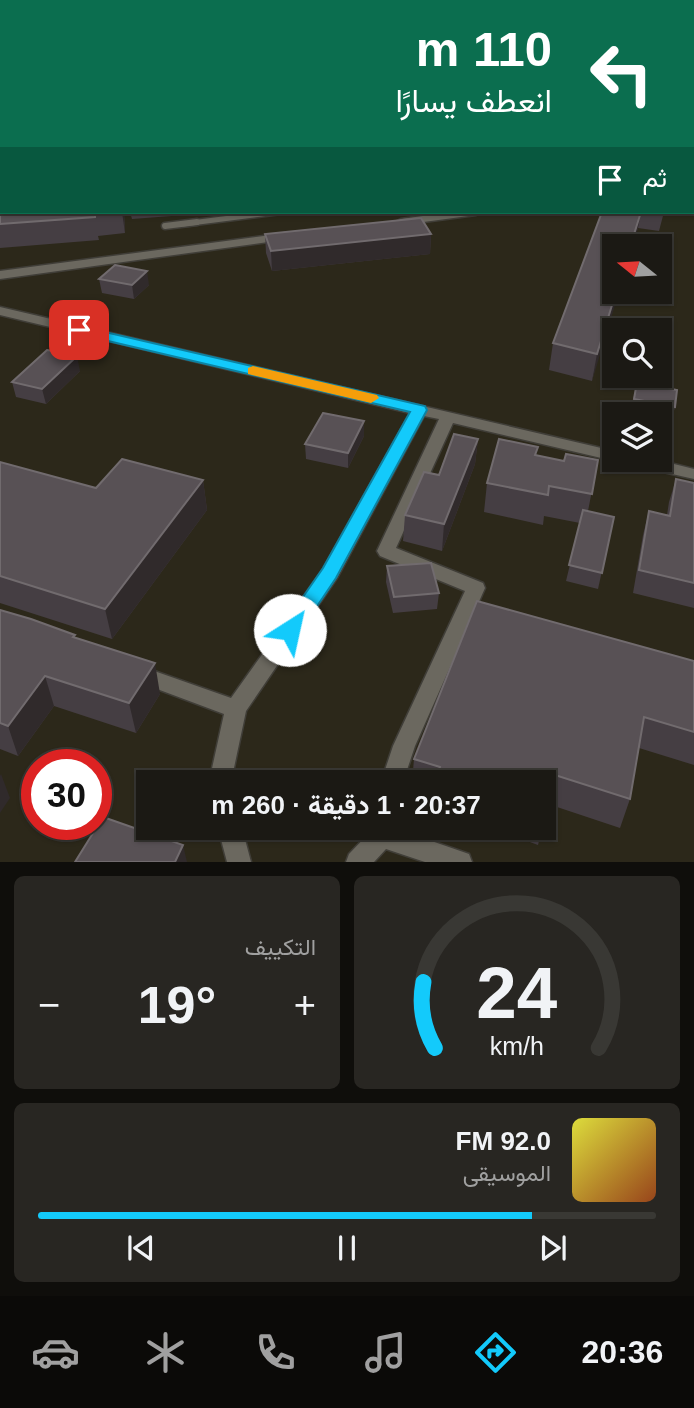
<!DOCTYPE html>
<html lang="ar">
<meta charset="utf-8">
<style>
:root{--surface:#1b1914;--page:#282622;--text:#f1f3f6;--muted:#a0a0a0;--line:#393834;--accent:#13cafb}
body{margin:0;font-family:Arial,Vazirmatn,sans-serif;background:var(--page);color:var(--text);direction:rtl;height:100vh;display:flex;flex-direction:column;font-size:26px;white-space:nowrap}
*{box-sizing:border-box;margin:0}
p{font-size:23px;color:var(--muted)}
.icon{flex:none;width:38px;height:38px;fill:none;stroke:currentColor;stroke-width:2;stroke-linecap:round;stroke-linejoin:round}
.map{position:relative;height:862px;overflow:hidden;direction:ltr}
.sheet{display:flex;flex-direction:column;gap:14px;padding:14px;background:#0f0e0b;flex:1}
.sheet>*{flex:none}
.guide{position:absolute;left:0px;top:0px;width:695px;height:214px;box-shadow:0 2px 5px #0004,0 0 0 2px var(--line);direction:rtl;background:#0b6e4f;color:#fff;overflow:hidden}
.needle{width:46px;rotate:288deg}
.buttons{position:absolute;left:602px;top:234px;display:grid;gap:14px}
.buttons a{display:grid;place-items:center;width:70px;height:70px;border-radius:0px;background:var(--surface);box-shadow:0 2px 5px #0004,0 0 0 2px var(--line);font-size:35px}
.speed{position:absolute;left:21px;top:749px;display:flex;gap:14px;font-size:35px;font-weight:700;text-align:center}
.speed>*{display:grid;place-content:center;width:91px;height:91px;border-radius:50%;background:var(--surface);box-shadow:0 2px 5px #0004,0 0 0 2px var(--line);line-height:1}
.speed .limit{border:10px solid #d22;background:#fff;color:#111}
.pin{position:absolute;display:grid;place-items:center;width:60px;height:60px;color:#fff;margin:-30px;border-radius:14px;box-shadow:0 4px 10px #0006}
.me{position:absolute;width:77px;margin:-38px;rotate:35deg;stroke-linejoin:round;filter:drop-shadow(0 0 5px #0008)}
.turn{display:flex;align-items:center;gap:24px;height:147px;padding:0 28px;font-size:32px}
.turn .icon{width:91px;height:91px;stroke-width:2.5}
.turn b{display:block;font-size:49px;line-height:60px}
.then{display:flex;align-items:center;height:66px;padding:0 28px;background:#0003;gap:14px;font-size:26px}
.big{font-size:52px;font-weight:700;line-height:1.1}
.sheet .widget{flex:1;display:flex;flex-direction:column;justify-content:center;gap:10px;min-width:0;padding:0 24px;border-radius:10px;background:var(--page)}
.sheet .dial{align-items:center;gap:0}
.dial svg{height:182px;overflow:visible;fill:none;stroke:var(--line);stroke-width:7;stroke-linecap:round;text-anchor:middle}
.dial text{fill:var(--text);stroke:none}
.song{display:flex;align-items:center;gap:21px}
.cover{width:84px;height:84px;border-radius:10px;background:linear-gradient(135deg,hsl(60 70% 55%),hsl(20 70% 35%))}
.played{height:7px;border-radius:4px;background:linear-gradient(90deg,var(--accent) 80%,var(--line) 80%)}
.keys{display:flex;justify-content:space-around;direction:ltr}
.heat{display:flex;justify-content:space-between;align-items:center;font-size:38px;direction:ltr}
.sheet .tiles{flex:1;display:grid;gap:14px;grid-template-columns:1fr 1fr}
.widget:last-child{grid-column:span 2}
.trip{position:absolute;left:136px;top:770px;width:420px;height:70px;border-radius:0px;background:var(--surface);box-shadow:0 2px 5px #0004,0 0 0 2px var(--line);font-weight:700;line-height:70px;text-align:center;direction:rtl}
.tab-bar{display:flex;height:112px;justify-content:space-around;align-items:center;background:#0b0a08;color:var(--muted)}
.tab-bar .icon{width:49px;height:49px}
.tab-bar .on{color:var(--accent)}
.tab-bar b{font-size:32px;color:var(--text)}
.map>svg:first-child{display:block}
.built{fill:#2c281a;fill-rule:evenodd}
.lines{fill:none;stroke-linecap:round;stroke-linejoin:round}
.service-far1-casing{stroke:#403e38;stroke-width:8}
.service-casing{stroke:#403e38;stroke-width:9}
.minor-casing{stroke:#403e38;stroke-width:3}
.service-far1{stroke:#6b685f;stroke-width:5}
.service{stroke:#6b685f;stroke-width:6}
.minor{fill:#6b685f;fill-rule:evenodd}
.wall{fill:#453e43}
.shaded-wall{fill:#302a2b}
.building{fill:#585155;stroke:#716b6e;stroke-width:2}
.route{fill:#13cafb;stroke:#0c83a3;stroke-width:2}
.slow{fill:#f59e0b}
</style>
<div class="map">
<svg width="694" height="862" viewBox="0 0 694 862">
<rect width="100%" height="100%" fill="#24211a"/>
<path class="built" d="M 0,0 L 694,0 L 694,862 L 0,862 ZM 2,2 L 693,2 L 693,212 L 2,212 ZM 614,247 L 660,247 L 660,292 L 614,292 ZM 614,331 L 660,331 L 660,376 L 614,376 ZM 614,415 L 660,415 L 660,460 L 614,460 ZM 37,765 L 96,765 L 96,824 L 37,824 ZM 149,782 L 544,782 L 544,828 L 149,828 Z"/>
<g class="lines">
<defs>
<path id="service-far1" d="M 183,224 L 277,212"/>
<path id="service" d="M 165,226 L 197,222"/>
<g id="minor">
<path d="M 29,0 L 36,0 L 37,2 L 30,2 Z"/>
<path d="M 510,0 L 521,2 L 511,2 Z"/>
<rect x="693" y="53" width="1" height="4"/>
<rect x="693" y="183" width="1" height="6"/>
<path d="M 452,212 L 482,212 L 476,215 L 401,225 L 395,222 L 401,219 Z"/>
<path d="M 286,233 L 292,237 L 290,239 L 0,279 L 0,271 Z"/>
<path d="M 0,307 L 614,451 L 614,460 L 617,460 L 614,461 L 453,423 L 396,548 L 483,583 L 485,588 L 415,746 L 403,782 L 381,782 L 393,746 L 465,591 L 380,556 L 377,551 L 439,419 L 424,416 L 337,578 L 246,711 L 231,782 L 209,782 L 224,714 L 133,680 L 130,674 L 133,668 L 140,666 L 231,698 L 323,569 L 410,413 L 0,315 Z"/>
<path d="M 626,460 L 658,460 L 694,469 L 694,479 L 628,464 Z"/>
<path d="M 218,828 L 242,828 L 251,862 L 227,862 Z"/>
<path d="M 370,828 L 394,828 L 469,854 L 472,862 L 425,862 L 386,849 L 374,862 L 346,862 L 349,854 L 370,832 Z"/>
</g>
</defs>
<use href="#service-far1" class="service-far1-casing"/>
<use href="#service" class="service-casing"/>
<use href="#minor" class="minor-casing"/>
<use href="#service-far1" class="service-far1"/>
<use href="#service" class="service"/>
<use href="#minor" class="minor"/>
</g>
<g class="wall">
<path d="M 534,0 L 694,0 L 694,30 L 693,30 L 693,2 L 538,2 Z"/>
<path d="M 0,119 L 2,212 L 124,212 L 125,233 L 98,236 L 99,240 L 0,248 Z"/>
<path d="M 130,212 L 225,212 L 132,219 Z"/>
<path d="M 602,212 L 664,212 L 659,231 L 638,228 L 614,292 L 592,381 L 549,370 L 553,343 Z"/>
<path d="M 265,234 L 431,234 L 430,254 L 272,271 L 266,253 Z"/>
<path d="M 99,279 L 149,285 L 134,299 L 102,293 Z"/>
<path d="M 80,371 L 46,404 L 16,397 L 12,382 Z"/>
<path d="M 637,382 L 675,407 L 671,422 L 660,419 L 660,415 L 630,414 Z"/>
<path d="M 364,436 L 348,468 L 306,459 L 305,444 Z"/>
<path d="M 478,439 L 475,464 L 442,551 L 403,541 L 405,515 L 439,475 Z"/>
<path d="M 538,447 L 536,455 L 564,461 L 598,460 L 588,511 L 614,517 L 598,589 L 566,581 L 580,523 L 544,516 L 543,525 L 484,512 L 487,483 Z"/>
<path d="M 0,462 L 96,488 L 203,480 L 207,510 L 112,639 L 0,603 Z"/>
<path d="M 676,479 L 694,483 L 694,608 L 633,593 L 643,535 L 649,511 L 667,515 L 669,502 Z"/>
<path d="M 387,566 L 439,593 L 437,609 L 393,613 L 386,582 Z"/>
<path d="M 0,610 L 76,638 L 160,694 L 136,733 L 54,706 L 18,756 L 0,749 Z"/>
<path d="M 694,661 L 694,765 L 639,748 L 630,799 L 620,828 L 548,804 L 544,818 L 544,782 L 412,782 L 414,759 Z"/>
<path d="M 492,828 L 542,828 L 538,845 Z"/>
</g>
<g class="shaded-wall">
<rect x="411" y="0" width="56" height="2"/>
<rect x="693" y="14" width="1" height="16"/>
<path d="M 2,72 L 2,93 L 0,93 L 0,73 Z"/>
<rect x="693" y="73" width="1" height="16"/>
<rect x="693" y="127" width="1" height="17"/>
<path d="M 122,212 L 124,212 L 125,233 Z"/>
<path d="M 641,212 L 638,228 L 633,247 L 630,247 Z"/>
<path d="M 431,234 L 430,254 L 272,271 L 271,251 Z"/>
<path d="M 147,271 L 149,285 L 134,299 L 132,285 Z"/>
<path d="M 616,292 L 619,292 L 592,381 L 597,354 Z"/>
<path d="M 77,356 L 80,371 L 46,404 L 42,389 Z"/>
<path d="M 364,421 L 364,436 L 348,468 L 348,453 Z"/>
<path d="M 478,439 L 475,464 L 442,551 L 444,524 Z"/>
<path d="M 203,480 L 207,510 L 112,639 L 105,609 Z"/>
<path d="M 155,663 L 160,694 L 136,733 L 129,703 Z"/>
<path d="M 45,676 L 54,706 L 18,756 L 8,726 Z"/>
<path d="M 1,774 L 10,798 L 0,813 L 0,776 Z"/>
<path d="M 183,845 L 187,862 L 175,862 Z"/>
</g>
<g class="building">
<path d="M 0,0 L 9,0 L 11,2 L 2,2 L 2,72 L 0,73 Z"/>
<path d="M 77,0 L 414,0 L 417,2 L 79,2 Z"/>
<path d="M 579,0 L 694,0 L 694,14 L 693,14 L 693,2 L 583,2 Z"/>
<rect x="693" y="56" width="1" height="17"/>
<path d="M 693,104 L 694,105 L 694,127 L 693,127 Z"/>
<path d="M 0,119 L 2,119 L 2,212 L 106,212 L 95,213 L 95,217 L 0,224 Z"/>
<path d="M 602,212 L 641,212 L 630,247 L 614,247 L 614,292 L 616,292 L 597,354 L 553,343 Z"/>
<path d="M 421,218 L 431,234 L 271,251 L 265,234 Z"/>
<path d="M 115,265 L 147,271 L 132,285 L 99,279 Z"/>
<path d="M 47,350 L 77,356 L 42,389 L 12,382 Z"/>
<path d="M 637,382 L 677,390 L 675,407 L 634,399 Z"/>
<path d="M 323,413 L 364,421 L 348,453 L 305,444 Z"/>
<path d="M 454,434 L 478,439 L 444,524 L 405,515 L 424,472 L 439,475 Z"/>
<path d="M 499,439 L 538,447 L 535,455 L 564,461 L 566,454 L 598,460 L 592,494 L 549,486 L 548,495 L 487,483 Z"/>
<path d="M 122,459 L 203,480 L 105,609 L 0,576 L 0,462 L 96,488 Z"/>
<path d="M 676,479 L 694,483 L 694,583 L 639,570 L 649,511 L 670,516 Z"/>
<path d="M 583,510 L 614,517 L 602,573 L 569,565 Z"/>
<path d="M 431,563 L 439,593 L 394,597 L 387,566 Z"/>
<path d="M 477,601 L 694,661 L 694,732 L 644,717 L 630,799 L 555,775 L 544,815 L 544,782 L 451,782 L 437,777 L 440,767 L 414,759 Z"/>
<path d="M 0,610 L 31,619 L 75,635 L 73,637 L 155,663 L 129,703 L 45,676 L 8,726 L 0,723 Z"/>
<path d="M 103,817 L 183,845 L 175,862 L 75,862 Z"/>
</g>
<path class="route" d="M 79,326 L 425,406 L 427,410 L 336,578 L 297,636 L 283,636 L 280,630 L 323,568 L 410,412 L 74,333 L 72,330 Z"/>
<path class="slow" d="M 253,366 L 377,395 L 379,398 L 371,403 L 248,374 L 248,368 Z"/>
</svg>
<div class="buttons">
<a><svg class="needle" viewBox="-14 -14 28 28"><path d="M0-13l5 13h-10z" fill="#e53935"/><path d="M0 13l5-13h-10z" fill="#a0a0a0"/></svg></a>
<a><svg class="icon" aria-label="search" viewBox="0 0 24 24"><circle cx="10" cy="10" r="6"/><path d="M15 15l6 6"/></svg></a>
<a><svg class="icon" aria-label="layers" viewBox="0 0 24 24"><path d="M12 4l9 5-9 5-9-5zM3 14l9 5 9-5"/></svg></a>
</div>
<div class="speed"><div class="limit">30</div></div>
<div class="pin" style="left:79px;top:330px;background:#d93025"><svg class="icon" aria-label="arrive" viewBox="0 0 24 24"><path d="M6 21V4h12l-3 4 3 4H6"/></svg></div>
<svg class="me" style="left:290px;top:630px" viewBox="-20 -20 40 40"><circle r="19" fill="#fff"/><path d="M0-13L10 11 0 6-10 11z" fill="#13cafb"/></svg>
<div class="trip">20:37 · 1 دقيقة · 260 m</div>
<div class="guide">
<div class="turn"><svg class="icon" aria-label="left" viewBox="0 0 24 24"><path d="M17 20v-9H6M10 6l-5 5 5 5"/></svg><div><b>110 m</b>انعطف يسارًا</div></div>
<div class="then">ثم<svg class="icon" aria-label="arrive" viewBox="0 0 24 24"><path d="M6 21V4h12l-3 4 3 4H6"/></svg></div>
</div>
</div>
<section class="sheet">
<div class="tiles">
<div class="widget dial"><svg viewBox="0 0 100 80">
<path d="M14 69A42 42 0 1 1 86 69"/>
<path d="M14 69A42 42 0 0 1 9 40" stroke="#13cafb"/>
<text x="50" y="56" font-size="32" font-weight="700">24</text>
<text x="50" y="72" font-size="11">km/h</text>
</svg></div>
<div class="widget"><p>التكييف</p>
<div class="heat"><a>−</a><b class="big">19°</b><a>+</a></div>
</div>
<div class="widget">
<div class="song"><i class="cover"></i><div><b>92.0 FM</b><p>الموسيقى</p></div></div>
<div class="played"></div>
<div class="keys"><svg class="icon" aria-label="previous" viewBox="0 0 24 24"><path d="M18 5L8 12l10 7zM5 5v14"/></svg><svg class="icon" aria-label="pause" viewBox="0 0 24 24"><path d="M8 5v14M16 5v14"/></svg><svg class="icon" aria-label="next" viewBox="0 0 24 24"><path d="M6 5l10 7-10 7zM19 5v14"/></svg></div>
</div>
</div>
</section>
<nav class="tab-bar">
<b>20:36</b>
<svg class="icon on" aria-label="directions" viewBox="0 0 24 24"><path d="M12 3l9 9-9 9-9-9zM9 14v-3h6M13 9l2 2-2 2"/></svg>
<svg class="icon" aria-label="music" viewBox="0 0 24 24"><path d="M9 18V5l10-2v13"/><circle cx="6" cy="18" r="3"/><circle cx="16" cy="16" r="3"/></svg>
<svg class="icon" aria-label="phone" viewBox="0 0 24 24"><path d="M5 4h4l2 5-3 2q2 4 5 5l2-3 5 2v4C11 20 4 13 5 4z"/></svg>
<svg class="icon" aria-label="climate" viewBox="0 0 24 24"><path d="M12 3v18M4 7l16 10M4 17L20 7"/></svg>
<svg class="icon" aria-label="car" viewBox="0 0 24 24"><path d="M5 17H2v-5l4-1 3-4h7l3 4 3 1v5h-3M9 17h6M6 11h13"/><circle cx="7" cy="17" r="2"/><circle cx="17" cy="17" r="2"/></svg>
</nav>
